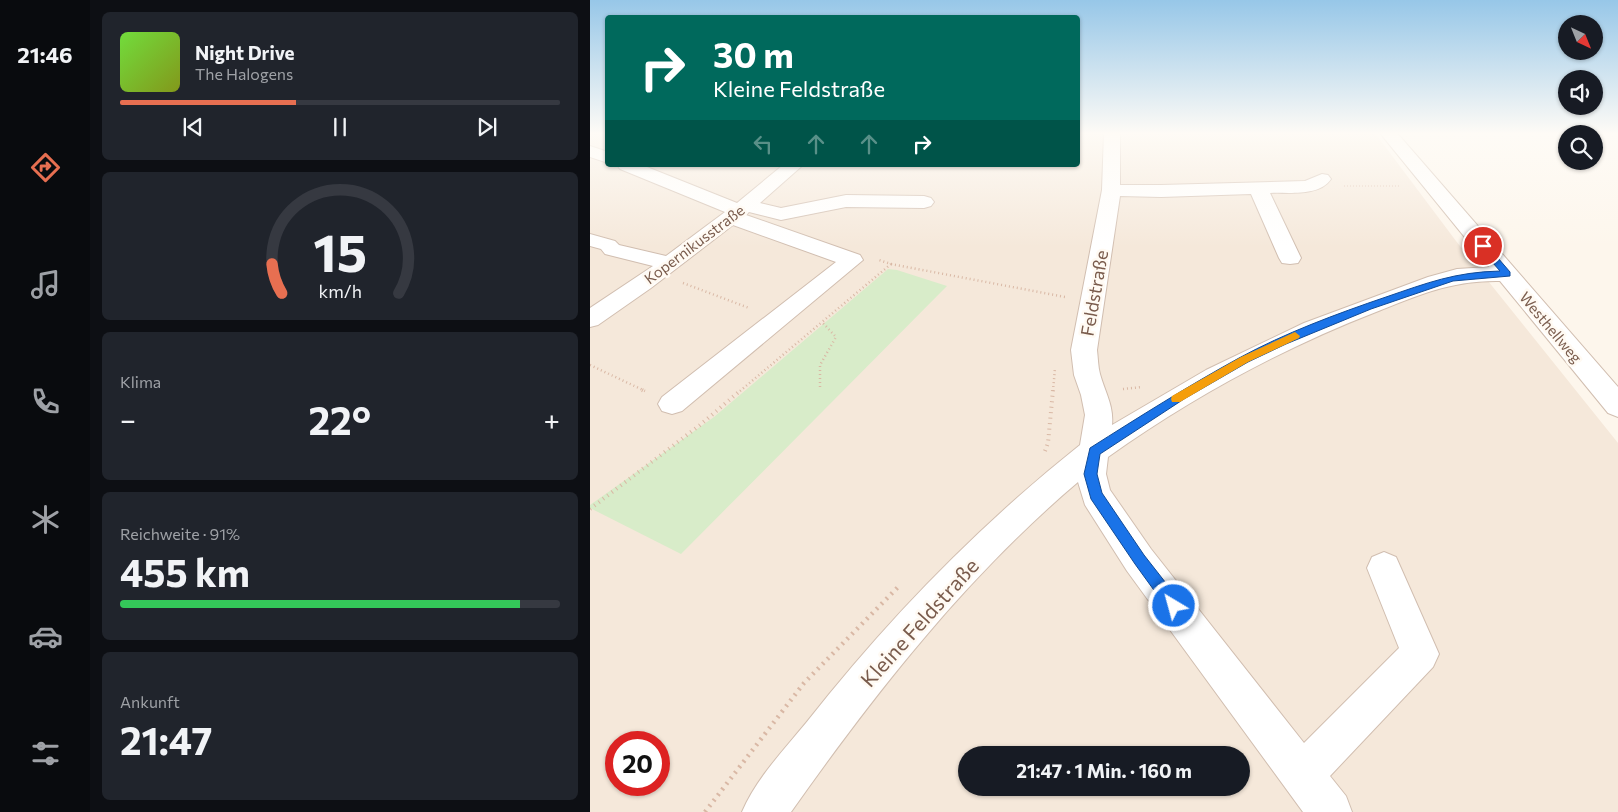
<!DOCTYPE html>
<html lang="de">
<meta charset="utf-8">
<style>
:root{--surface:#171b24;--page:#20242c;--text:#f1f3f6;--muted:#9ea1a6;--line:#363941;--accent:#e76f51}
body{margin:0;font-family:Commissioner,sans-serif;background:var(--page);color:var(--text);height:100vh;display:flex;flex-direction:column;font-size:19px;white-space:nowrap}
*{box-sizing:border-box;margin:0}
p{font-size:16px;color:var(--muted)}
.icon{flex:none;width:28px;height:28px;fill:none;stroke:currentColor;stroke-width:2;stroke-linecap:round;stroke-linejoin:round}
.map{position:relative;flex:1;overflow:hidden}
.drawer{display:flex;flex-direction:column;gap:12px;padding:12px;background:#0d0f14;width:500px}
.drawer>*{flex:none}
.top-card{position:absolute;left:15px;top:15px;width:475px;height:152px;border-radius:5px;box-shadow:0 1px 4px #0004;background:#00695c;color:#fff;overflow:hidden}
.needle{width:32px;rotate:137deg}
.tools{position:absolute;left:968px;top:15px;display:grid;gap:10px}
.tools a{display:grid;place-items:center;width:45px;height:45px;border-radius:50%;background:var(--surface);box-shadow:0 1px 4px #0004;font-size:25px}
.speed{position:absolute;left:15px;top:731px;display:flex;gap:10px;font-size:25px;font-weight:700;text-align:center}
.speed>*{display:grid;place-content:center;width:65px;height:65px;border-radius:50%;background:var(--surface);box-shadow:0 1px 4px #0004;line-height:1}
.speed .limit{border:8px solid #d22;background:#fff;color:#111}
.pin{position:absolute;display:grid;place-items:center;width:42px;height:42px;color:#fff;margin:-21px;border:2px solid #fff;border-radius:50%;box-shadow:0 1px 5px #0007}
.me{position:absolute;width:55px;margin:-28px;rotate:323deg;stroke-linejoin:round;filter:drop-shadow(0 0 4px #0008)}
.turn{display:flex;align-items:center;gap:18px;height:105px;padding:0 25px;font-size:22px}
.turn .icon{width:65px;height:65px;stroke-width:2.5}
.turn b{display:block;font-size:35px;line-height:42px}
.lanes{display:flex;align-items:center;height:48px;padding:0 25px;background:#0003;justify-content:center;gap:25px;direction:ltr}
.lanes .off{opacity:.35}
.big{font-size:38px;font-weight:700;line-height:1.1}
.drawer .card{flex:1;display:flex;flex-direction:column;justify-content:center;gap:8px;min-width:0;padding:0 18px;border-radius:8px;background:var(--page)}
.drawer .dial{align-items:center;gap:0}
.dial svg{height:130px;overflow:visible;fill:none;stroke:var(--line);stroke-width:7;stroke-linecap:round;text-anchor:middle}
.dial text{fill:var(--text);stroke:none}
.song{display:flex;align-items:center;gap:15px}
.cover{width:60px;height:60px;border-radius:8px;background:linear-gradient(135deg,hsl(100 70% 55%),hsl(70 70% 35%))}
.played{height:5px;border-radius:2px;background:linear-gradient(90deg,var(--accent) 40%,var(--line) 40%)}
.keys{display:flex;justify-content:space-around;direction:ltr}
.heat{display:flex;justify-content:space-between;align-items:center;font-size:28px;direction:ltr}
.charge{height:8px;border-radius:4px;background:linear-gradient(90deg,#34c759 91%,var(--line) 0)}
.trip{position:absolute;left:368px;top:746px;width:292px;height:50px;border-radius:25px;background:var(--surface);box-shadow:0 1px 4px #0004;font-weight:700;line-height:50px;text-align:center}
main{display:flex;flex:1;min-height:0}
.dock{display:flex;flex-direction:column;width:90px;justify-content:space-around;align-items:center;background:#090b0e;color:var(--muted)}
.dock .icon{width:35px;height:35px}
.dock .on{color:var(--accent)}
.dock b{font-size:22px;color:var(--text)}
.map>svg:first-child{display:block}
.residential{fill:#f5e8da;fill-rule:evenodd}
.green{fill:#d8ecc9}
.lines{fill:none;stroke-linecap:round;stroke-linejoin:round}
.minor-casing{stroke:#d1beb0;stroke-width:2}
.path-far3{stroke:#d9b8a5;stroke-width:2;stroke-dasharray:0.5 2.5;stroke-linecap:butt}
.path-far2{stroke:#d9b8a5;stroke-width:2.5;stroke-dasharray:1 3;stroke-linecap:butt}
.path-far1{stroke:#d9b8a5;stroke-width:4;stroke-dasharray:1 4.5;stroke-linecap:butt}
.path{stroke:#d9b8a5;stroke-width:4.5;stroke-dasharray:2 5;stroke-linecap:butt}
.minor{fill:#fff;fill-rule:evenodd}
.route{fill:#1a73e8;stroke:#114b97}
.slow{fill:#f59e0b}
.labels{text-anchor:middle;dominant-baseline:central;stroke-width:5;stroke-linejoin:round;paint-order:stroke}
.far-street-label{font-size:15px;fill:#7a5c4d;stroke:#fffaf3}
.street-label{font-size:18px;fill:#7a5c4d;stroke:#fffaf3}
.near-street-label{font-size:21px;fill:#7a5c4d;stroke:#fffaf3}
</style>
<main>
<nav class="dock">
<b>21:46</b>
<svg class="icon on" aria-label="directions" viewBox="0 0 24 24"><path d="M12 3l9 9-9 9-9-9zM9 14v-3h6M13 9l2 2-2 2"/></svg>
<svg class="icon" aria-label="music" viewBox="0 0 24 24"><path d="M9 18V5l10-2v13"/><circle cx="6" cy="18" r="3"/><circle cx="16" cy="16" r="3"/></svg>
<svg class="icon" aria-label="phone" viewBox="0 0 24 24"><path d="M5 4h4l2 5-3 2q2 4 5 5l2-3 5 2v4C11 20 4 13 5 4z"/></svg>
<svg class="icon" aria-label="climate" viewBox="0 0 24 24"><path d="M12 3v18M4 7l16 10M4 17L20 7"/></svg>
<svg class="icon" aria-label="car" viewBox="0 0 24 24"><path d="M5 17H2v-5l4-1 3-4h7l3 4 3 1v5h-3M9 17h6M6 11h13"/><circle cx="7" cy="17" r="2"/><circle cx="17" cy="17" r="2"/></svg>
<svg class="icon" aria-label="filters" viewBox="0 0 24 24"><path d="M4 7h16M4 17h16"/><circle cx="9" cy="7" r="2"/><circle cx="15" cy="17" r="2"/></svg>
</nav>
<section class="drawer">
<div class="card">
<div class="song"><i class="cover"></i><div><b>Night Drive</b><p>The Halogens</p></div></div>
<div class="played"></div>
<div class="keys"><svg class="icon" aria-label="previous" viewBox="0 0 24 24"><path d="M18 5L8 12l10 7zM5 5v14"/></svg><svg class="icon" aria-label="pause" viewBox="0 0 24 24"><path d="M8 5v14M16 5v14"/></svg><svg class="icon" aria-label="next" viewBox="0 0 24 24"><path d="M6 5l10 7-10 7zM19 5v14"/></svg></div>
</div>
<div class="card dial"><svg viewBox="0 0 100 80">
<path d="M14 69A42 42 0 1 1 86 69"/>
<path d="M14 69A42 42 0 0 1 8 51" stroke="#e76f51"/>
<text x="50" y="56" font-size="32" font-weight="700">15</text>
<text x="50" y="72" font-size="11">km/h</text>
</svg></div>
<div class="card"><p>Klima</p>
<div class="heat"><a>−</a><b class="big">22°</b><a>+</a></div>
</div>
<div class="card"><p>Reichweite · 91%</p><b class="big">455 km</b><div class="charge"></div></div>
<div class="card"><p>Ankunft</p><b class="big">21:47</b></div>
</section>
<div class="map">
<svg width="1028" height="812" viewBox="0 0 1028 812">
<rect width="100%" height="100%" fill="#fdf6ec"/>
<path class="residential" d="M 0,133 L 17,133 L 18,165 L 488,165 L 488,133 L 785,133 L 866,241 L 1028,443 L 1028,812 L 0,812 ZM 26,742 L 69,742 L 69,785 L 26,785 ZM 376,755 L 651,755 L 651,788 L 376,788 Z"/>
<path class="green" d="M 298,269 L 307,270 L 357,286 L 91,554 L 0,508 L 0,505 L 124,417 Z"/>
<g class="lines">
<defs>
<g id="minor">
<path d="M 514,133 L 530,133 L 530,185 L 571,185 L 715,181 L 732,174 L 738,175 L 741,179 C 729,197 698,192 680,193 L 711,258 L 708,263 L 700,264 L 692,263 L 689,258 L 661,194 L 571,197 L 530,196 L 507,350 C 508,358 508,367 510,374 C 515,392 524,406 522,425 L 616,370 L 714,323 L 838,277 L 867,269 L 899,267 L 790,133 L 807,133 L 1028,387 L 1028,417 L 1018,413 L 910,281 C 862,280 829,295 786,312 C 691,349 601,398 518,457 L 516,474 L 520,490 L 561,549 L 714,743 L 809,648 L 777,568 L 782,557 L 794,552 L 806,557 L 849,654 L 843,667 L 740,776 L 756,796 L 762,812 L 713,812 L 537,571 L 495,505 L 488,482 C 376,577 285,693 201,812 L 152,812 C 166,779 193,751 216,723 C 297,620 387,527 490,445 L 495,415 L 491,395 L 484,375 L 481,350 L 512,190 Z"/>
<path d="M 0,146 L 18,152 L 18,163 L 0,157 Z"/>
<path d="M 27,165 L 52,165 L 147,203 L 193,165 L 213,165 L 170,203 L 191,208 L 256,195 L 334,196 L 341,198 L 344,202 L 341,206 L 334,208 L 256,207 L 191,220 L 159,212 L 156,215 L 270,255 L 273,260 L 92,411 L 82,414 L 72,411 L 68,404 L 72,397 L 246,262 L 143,225 L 61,288 L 8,325 L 0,327 L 0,308 L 63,266 L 15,254 L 11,249 L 0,246 L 0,234 L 25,241 L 29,245 L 76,256 L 135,212 L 30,169 Z"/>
</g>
</defs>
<use href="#minor" class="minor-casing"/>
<path class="path-far3" d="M 754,186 L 810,186"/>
<g class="path-far2">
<path d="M 301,264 L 475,297"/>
<path d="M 93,283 L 159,308"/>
<path d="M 0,365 L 55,391"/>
<path d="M 230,387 L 230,365 L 246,337 L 232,322 L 301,264 L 289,260"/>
<path d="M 533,389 L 552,387"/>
<path d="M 150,391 L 232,322"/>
<path d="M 463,391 L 465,368"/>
</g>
<g class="path-far1">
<path d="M 52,390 L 56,392"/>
<path d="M 455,451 L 458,443 L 463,390"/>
<path d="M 0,509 L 110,425 L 151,390"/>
</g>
<path class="path" d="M 115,812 L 214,683 L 310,585"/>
<use href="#minor" class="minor"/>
</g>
<linearGradient id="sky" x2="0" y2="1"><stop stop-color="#97c7e8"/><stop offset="0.54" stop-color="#fefbf6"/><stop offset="1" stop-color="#fefbf6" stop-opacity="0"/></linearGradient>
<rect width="1028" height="247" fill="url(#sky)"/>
<path class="route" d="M 893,243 L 896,244 L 920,272 L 920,276 L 863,281 L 781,309 L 696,344 L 658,362 L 594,399 L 510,454 L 507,474 L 512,493 L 554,555 L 590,601 L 592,606 L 590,611 L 584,613 L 579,611 L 545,564 L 501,499 L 494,474 L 500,448 C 549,417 598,386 649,358 C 695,333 746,314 796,297 C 837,283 865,272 910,271 L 888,246 Z"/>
<path class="slow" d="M 705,332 L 710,336 L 709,338 L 658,362 L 590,402 L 582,402 L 581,399 L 582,396 L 651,357 Z"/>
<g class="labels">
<g class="far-street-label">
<text transform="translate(104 244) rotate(-37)">Kopernikusstraße</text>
<text transform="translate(961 327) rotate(50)">Westhellweg</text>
</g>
<g class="street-label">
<text transform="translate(504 293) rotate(-80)">Feldstraße</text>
</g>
<g class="near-street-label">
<text transform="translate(329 622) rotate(-48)">Kleine Feldstraße</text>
</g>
</g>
</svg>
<div class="tools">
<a><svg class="needle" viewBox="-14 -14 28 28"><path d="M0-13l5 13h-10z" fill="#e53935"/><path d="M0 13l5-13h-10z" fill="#9ea1a6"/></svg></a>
<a><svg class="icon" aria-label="sound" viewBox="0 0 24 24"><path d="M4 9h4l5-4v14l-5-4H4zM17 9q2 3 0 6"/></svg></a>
<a><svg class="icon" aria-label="search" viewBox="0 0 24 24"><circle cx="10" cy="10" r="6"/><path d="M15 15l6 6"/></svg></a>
</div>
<div class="speed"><div class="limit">20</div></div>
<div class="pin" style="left:893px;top:246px;background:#d93025"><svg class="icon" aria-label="arrive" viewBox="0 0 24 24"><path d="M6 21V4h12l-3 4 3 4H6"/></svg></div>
<svg class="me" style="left:584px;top:606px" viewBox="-20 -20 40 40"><circle r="17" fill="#1a73e8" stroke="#fff" stroke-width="3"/><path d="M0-11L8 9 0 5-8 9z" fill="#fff"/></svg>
<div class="trip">21:47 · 1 Min. · 160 m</div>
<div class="top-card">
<div class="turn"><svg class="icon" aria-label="right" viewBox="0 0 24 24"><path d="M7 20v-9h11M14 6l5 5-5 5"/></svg><div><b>30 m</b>Kleine Feldstraße</div></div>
<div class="lanes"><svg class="icon off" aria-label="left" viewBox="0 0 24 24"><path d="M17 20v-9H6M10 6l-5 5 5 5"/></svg><svg class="icon off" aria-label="ahead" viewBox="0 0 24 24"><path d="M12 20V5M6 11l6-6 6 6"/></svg><svg class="icon off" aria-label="ahead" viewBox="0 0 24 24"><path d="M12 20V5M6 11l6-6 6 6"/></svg><svg class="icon" aria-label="right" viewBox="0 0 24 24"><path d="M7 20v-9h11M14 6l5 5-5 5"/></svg></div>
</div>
</div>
</main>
